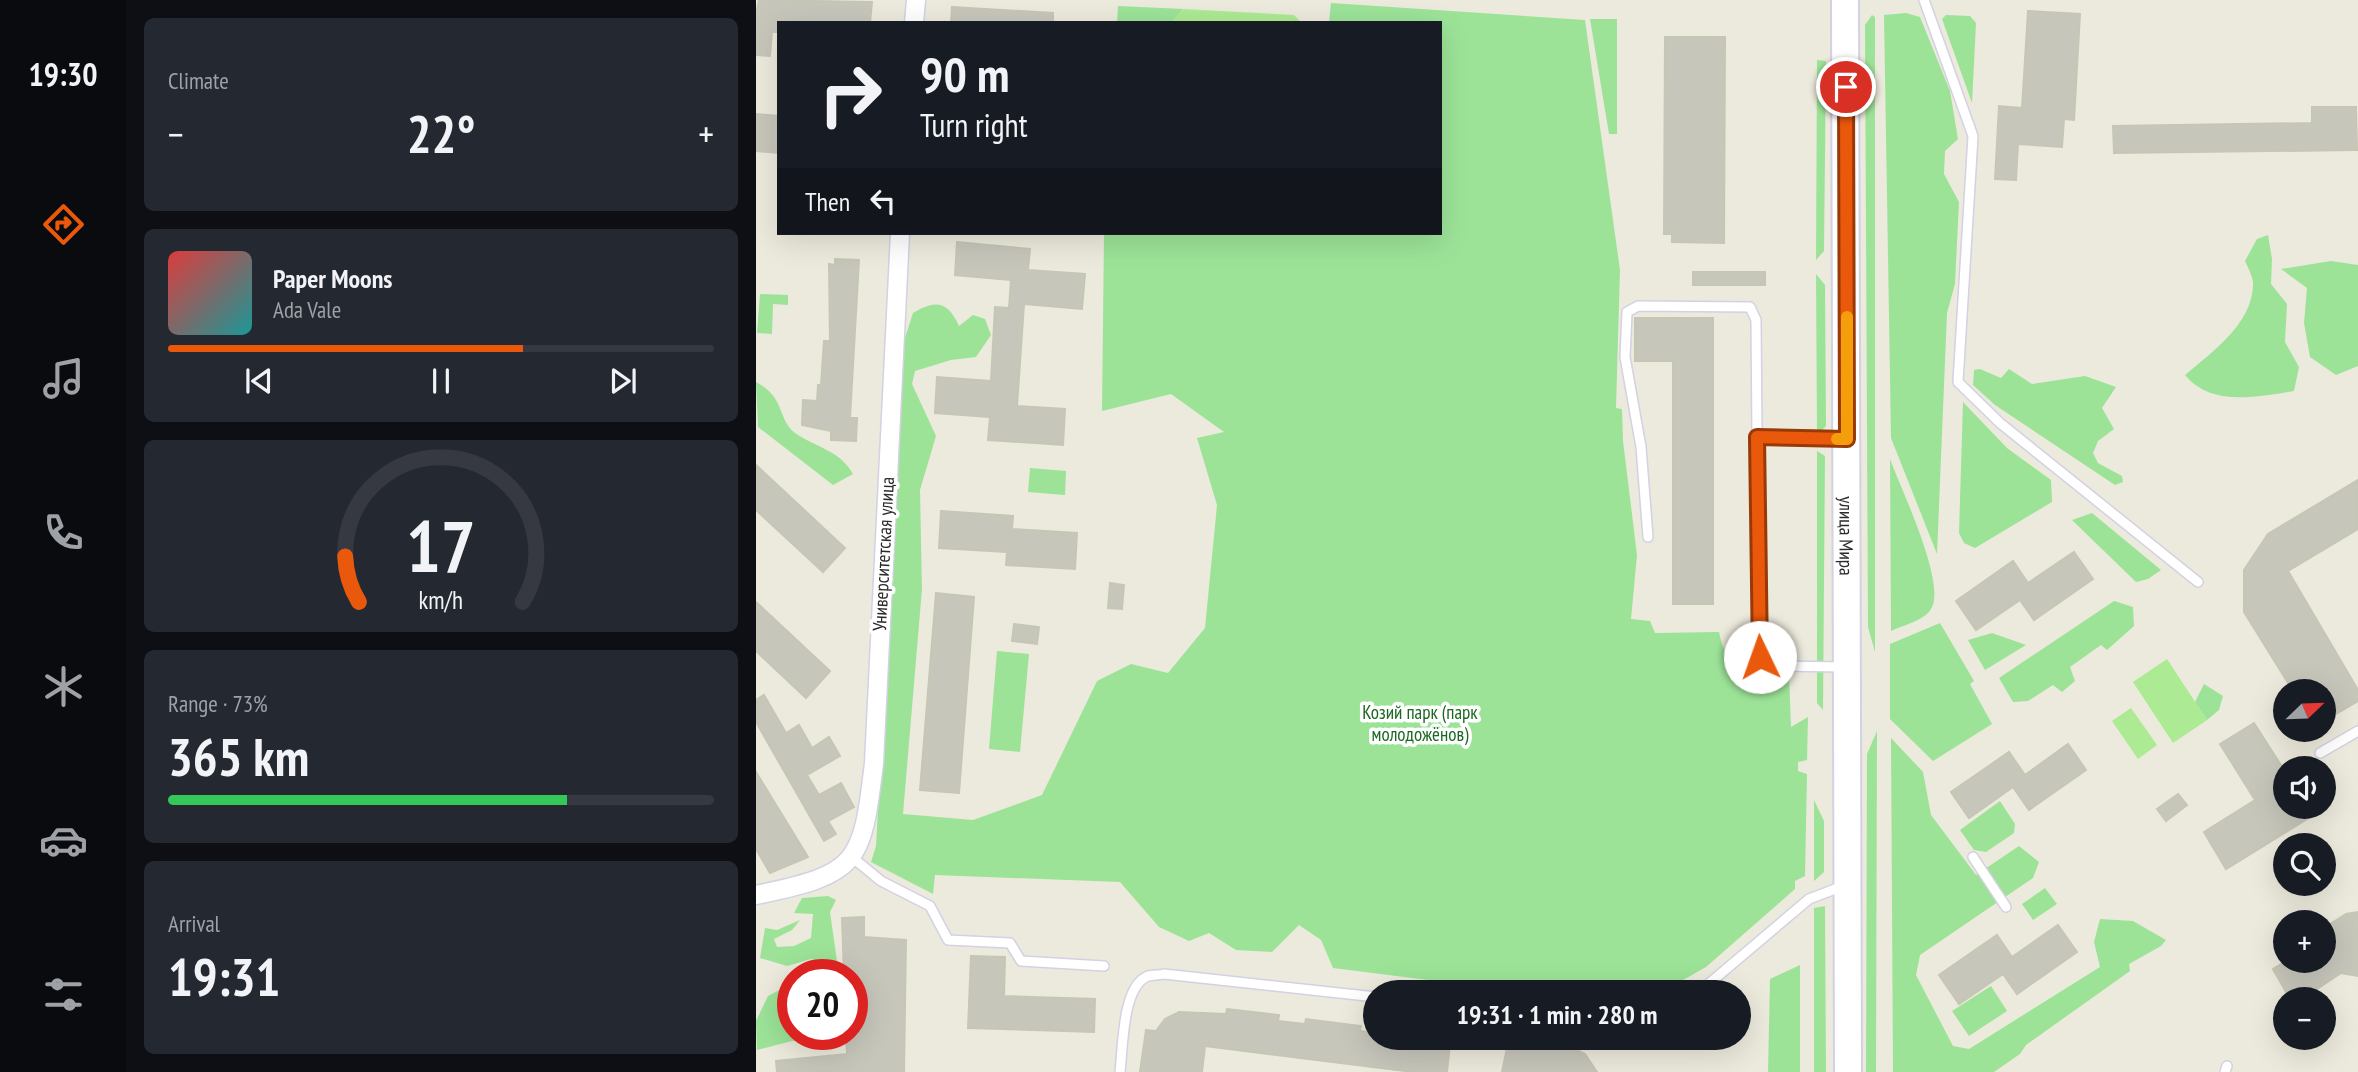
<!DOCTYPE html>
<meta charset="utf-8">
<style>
:root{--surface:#171b24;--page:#242831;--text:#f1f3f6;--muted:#9ea1a6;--line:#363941;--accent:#ea580c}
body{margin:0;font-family:"PT Sans Narrow",sans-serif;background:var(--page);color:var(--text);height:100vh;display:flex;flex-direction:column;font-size:26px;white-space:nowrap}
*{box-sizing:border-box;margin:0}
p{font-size:23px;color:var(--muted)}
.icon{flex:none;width:38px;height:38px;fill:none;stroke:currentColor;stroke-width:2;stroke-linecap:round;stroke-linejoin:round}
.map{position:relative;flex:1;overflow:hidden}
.side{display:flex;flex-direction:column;gap:18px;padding:18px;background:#0d0f14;width:630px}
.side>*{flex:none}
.guide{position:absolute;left:21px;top:21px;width:665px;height:214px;border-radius:0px;box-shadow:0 7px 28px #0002;background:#171b24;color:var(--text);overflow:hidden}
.needle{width:46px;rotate:67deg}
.controls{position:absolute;left:1517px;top:679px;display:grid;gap:14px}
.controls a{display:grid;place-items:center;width:63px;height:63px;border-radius:50%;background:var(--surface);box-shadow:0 7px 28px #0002;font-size:35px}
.speed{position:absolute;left:21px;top:959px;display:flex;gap:14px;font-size:35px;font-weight:700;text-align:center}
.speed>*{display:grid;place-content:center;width:91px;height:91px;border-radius:50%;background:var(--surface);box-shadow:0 7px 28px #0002;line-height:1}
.speed .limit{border:10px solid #d22;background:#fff;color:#111}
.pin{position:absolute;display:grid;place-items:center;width:60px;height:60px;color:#fff;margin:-30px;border:4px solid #fff;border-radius:50%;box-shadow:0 2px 7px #0007}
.me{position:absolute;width:77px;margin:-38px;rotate:357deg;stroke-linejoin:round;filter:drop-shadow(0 0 5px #0008)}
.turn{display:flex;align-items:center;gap:24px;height:147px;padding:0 28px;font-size:32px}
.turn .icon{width:91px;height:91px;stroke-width:2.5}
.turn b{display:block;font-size:49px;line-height:60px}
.then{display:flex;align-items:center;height:66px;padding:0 28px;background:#0003;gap:14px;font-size:26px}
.big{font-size:52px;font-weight:800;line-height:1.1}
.side .card{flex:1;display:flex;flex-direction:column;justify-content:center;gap:10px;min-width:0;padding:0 24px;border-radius:10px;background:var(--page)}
.side .dial{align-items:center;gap:0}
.dial svg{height:182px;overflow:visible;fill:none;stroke:var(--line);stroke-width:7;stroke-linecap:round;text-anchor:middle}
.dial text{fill:var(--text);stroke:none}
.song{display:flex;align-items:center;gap:21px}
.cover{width:84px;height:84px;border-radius:10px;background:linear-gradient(135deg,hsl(0 70% 55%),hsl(180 70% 35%))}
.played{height:7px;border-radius:4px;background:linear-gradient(90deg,var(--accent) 65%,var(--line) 65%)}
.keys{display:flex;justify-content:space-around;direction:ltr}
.heat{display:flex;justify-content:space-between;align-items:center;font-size:38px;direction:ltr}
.charge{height:10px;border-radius:5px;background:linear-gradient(90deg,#34c759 73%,var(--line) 0)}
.trip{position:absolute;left:607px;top:980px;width:388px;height:70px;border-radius:35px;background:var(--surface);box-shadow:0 7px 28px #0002;font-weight:800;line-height:70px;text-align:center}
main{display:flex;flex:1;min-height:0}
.tabs{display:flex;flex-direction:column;width:126px;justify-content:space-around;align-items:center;background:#090b0e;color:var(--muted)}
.tabs .icon{width:49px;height:49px}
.tabs .selected{color:var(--accent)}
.tabs b{font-size:32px;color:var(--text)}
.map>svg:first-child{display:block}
.green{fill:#9ce398}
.pitch{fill:#acea93}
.building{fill:#c7c6bb;stroke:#c7c6b5;stroke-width:2}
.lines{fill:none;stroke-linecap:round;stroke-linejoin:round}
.service-casing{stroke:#d3d1e3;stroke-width:12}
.minor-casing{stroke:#d3d1e3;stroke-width:21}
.secondary-casing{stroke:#d3d1e3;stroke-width:30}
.service{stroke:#fff;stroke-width:9}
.minor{stroke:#fff;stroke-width:18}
.secondary{stroke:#fff;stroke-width:26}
.route-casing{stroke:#983908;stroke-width:18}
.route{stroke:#ea580c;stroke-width:12}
.slow{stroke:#f59e0b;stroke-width:12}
.labels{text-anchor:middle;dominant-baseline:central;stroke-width:7;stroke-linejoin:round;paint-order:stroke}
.street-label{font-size:19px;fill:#2a2a2a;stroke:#fff}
.park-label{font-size:19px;fill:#1a6720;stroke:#fff}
</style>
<main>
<nav class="tabs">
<b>19:30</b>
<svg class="icon selected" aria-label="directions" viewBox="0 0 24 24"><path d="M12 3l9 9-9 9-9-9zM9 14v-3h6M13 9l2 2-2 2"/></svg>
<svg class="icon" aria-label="music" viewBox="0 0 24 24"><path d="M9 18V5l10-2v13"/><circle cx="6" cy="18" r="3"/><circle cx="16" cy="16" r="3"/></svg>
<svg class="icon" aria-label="phone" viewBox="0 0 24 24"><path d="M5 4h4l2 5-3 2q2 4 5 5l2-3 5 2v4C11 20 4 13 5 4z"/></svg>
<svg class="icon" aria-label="climate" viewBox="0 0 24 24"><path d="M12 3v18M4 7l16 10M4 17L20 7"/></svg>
<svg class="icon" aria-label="car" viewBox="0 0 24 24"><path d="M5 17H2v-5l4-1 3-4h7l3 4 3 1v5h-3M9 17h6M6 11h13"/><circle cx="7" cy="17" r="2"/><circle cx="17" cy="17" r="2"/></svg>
<svg class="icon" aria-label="filters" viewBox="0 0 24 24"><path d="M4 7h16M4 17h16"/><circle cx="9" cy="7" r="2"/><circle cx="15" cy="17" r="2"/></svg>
</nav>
<section class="side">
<div class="card"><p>Climate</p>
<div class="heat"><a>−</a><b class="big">22°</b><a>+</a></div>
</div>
<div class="card">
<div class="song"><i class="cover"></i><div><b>Paper Moons</b><p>Ada Vale</p></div></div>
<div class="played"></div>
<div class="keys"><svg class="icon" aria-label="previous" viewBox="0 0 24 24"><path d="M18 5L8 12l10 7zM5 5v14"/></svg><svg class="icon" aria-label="pause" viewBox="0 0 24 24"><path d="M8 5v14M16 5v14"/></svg><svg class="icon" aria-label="next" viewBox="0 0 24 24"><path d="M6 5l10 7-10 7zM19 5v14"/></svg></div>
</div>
<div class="card dial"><svg viewBox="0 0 100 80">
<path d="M14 69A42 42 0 1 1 86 69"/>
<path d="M14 69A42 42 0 0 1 8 49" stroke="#ea580c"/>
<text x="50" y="56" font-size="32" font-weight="700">17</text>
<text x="50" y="72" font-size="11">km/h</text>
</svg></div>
<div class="card"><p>Range · 73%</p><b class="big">365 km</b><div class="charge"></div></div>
<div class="card"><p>Arrival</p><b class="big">19:31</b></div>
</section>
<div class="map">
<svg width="1602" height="1072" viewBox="0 0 1602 1072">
<rect width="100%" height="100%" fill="#eceadc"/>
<g class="green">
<path d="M 575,3 L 829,20 L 864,270 L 860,408 L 866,409 L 867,441 L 881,555 L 875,619 L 894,621 L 899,633 L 963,632 C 971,676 996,670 1033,674 L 1035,727 L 1052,717 L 1051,760 L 1042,762 L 1042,771 L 1051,774 L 1049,876 L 1039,881 L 1039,889 L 950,967 L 906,992 L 767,992 L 577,968 L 565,940 L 543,925 L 516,952 L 480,950 L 453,933 L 433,941 L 403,927 L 364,882 L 179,875 L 177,894 L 115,862 L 120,846 L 148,341 L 157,313 C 181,299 192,302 203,326 L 217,315 L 229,319 L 235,335 L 220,357 L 195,360 L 159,371 L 156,384 L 180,436 L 164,490 L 166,589 L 147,814 L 217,820 L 286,795 L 341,681 L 375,664 L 412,673 L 449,628 L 461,505 L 441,438 L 468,432 L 415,394 L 346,411 L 348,233 L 684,233 L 684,23 L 573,23 Z"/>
<path d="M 362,6 L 427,9 L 415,23 L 361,23 Z"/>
<path d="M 1150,13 L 1164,17 L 1194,91 L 1202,139 L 1189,151 L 1188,174 L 1203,202 L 1199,284 L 1191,313 L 1181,554 L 1135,438 L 1128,15 Z"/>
<path d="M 1116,15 L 1119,17 L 1119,652 L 1112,627 L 1109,25 Z"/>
<path d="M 1190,15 L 1214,16 L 1220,23 L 1216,103 L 1186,19 Z"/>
<path d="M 834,19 L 861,19 L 861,134 L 853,134 Z"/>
<path d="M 1061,60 L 1070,61 L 1068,251 L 1060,260 Z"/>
<path d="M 1512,235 L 1516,259 L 1515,284 L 1531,304 L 1529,342 L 1543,367 L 1538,391 C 1502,397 1455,407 1429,375 C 1456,352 1495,325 1497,286 C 1498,278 1492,268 1489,261 L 1501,239 Z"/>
<path d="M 1575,261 L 1602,265 L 1602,366 L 1580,375 L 1554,357 L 1548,323 L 1551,288 L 1525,269 Z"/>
<path d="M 1060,274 L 1069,285 L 1070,426 L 1061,435 Z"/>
<path d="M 4,294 L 32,295 L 32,305 L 17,304 L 16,334 L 1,333 Z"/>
<path d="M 1224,369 L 1245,378 L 1253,369 L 1276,384 L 1329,376 L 1360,387 L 1346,408 L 1358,429 L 1342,441 L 1337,453 L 1342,463 L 1366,476 L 1367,482 L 1359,485 L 1239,405 L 1217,385 L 1218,370 Z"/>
<path d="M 0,382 C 30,398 21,419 39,433 C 59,447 85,451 97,474 L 77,485 L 2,427 Z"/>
<path d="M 1207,402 L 1251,448 L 1295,480 L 1296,502 L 1219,548 L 1208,543 L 1203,533 Z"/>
<path d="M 1061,451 L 1069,456 L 1067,710 L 1061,703 Z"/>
<path d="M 1134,459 C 1145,489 1189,580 1176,607 C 1171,620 1147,625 1135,631 Z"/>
<path d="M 274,468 L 310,471 L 309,495 L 272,492 Z"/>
<path d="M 1336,513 L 1405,570 L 1392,579 L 1380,582 L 1316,520 Z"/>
<path d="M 1358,601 L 1377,607 L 1378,626 L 1351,650 L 1345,645 L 1314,667 L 1319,681 L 1306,692 L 1297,685 L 1272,701 L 1257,702 L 1243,678 Z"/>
<path d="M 1184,623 L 1218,681 L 1214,684 L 1236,724 L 1177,761 L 1134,719 L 1134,644 Z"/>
<path d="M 1236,633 L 1270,645 L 1229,670 L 1212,640 Z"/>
<path d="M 241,651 L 273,654 L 264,752 L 233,749 Z"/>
<path d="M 1448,684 L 1467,696 L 1463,710 L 1451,720 L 1439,702 Z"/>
<path d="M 1121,731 L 1120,1072 L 1110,1072 L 1111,754 Z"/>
<path d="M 1135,738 L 1167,772 L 1175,815 L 1220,875 L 1263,846 L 1283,862 L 1277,878 L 1164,955 L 1160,975 L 1197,1046 L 1213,1049 L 1344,967 L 1338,942 L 1344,919 L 1377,921 L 1410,940 L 1405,946 L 1373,964 L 1374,971 L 1270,1045 L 1264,1054 L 1238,1072 L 1137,1072 Z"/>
<path d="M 1058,800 L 1068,821 L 1068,872 L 1058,881 Z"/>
<path d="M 1244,801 L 1259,824 L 1258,833 L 1230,852 L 1218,850 L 1204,830 Z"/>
<path d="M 1289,888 L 1301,904 L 1277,920 L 1266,904 Z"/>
<path d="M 72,896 L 80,900 L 74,912 L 83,975 L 76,975 L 73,962 L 55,959 L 31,966 L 4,958 L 9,928 L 21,930 L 44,920 L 36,930 L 18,939 L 21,947 L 38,946 L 55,938 L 57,914 L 38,913 L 46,898 Z"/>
<path d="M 1069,906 L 1070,1072 L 1058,1072 L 1058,908 Z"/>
<path d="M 1044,965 L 1044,1072 L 1012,1072 L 1014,979 Z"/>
<path d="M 37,983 L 37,1034 L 74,1034 L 65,1041 L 36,1041 L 1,1050 L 0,1021 L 12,996 Z"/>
<path d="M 1235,986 L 1251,1011 L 1213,1036 L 1196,1011 Z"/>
</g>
<g class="pitch">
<path d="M 427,9 L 538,15 L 546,23 L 415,23 Z"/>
<path d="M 1411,659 L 1451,720 L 1417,743 L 1377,682 Z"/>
<path d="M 1375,708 L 1401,745 L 1382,759 L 1356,721 Z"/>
</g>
<g class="building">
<path d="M 3,0 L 116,2 L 114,23 L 23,23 L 23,32 L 16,32 L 14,56 L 0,55 L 0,14 Z"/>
<path d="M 196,7 L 297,13 L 297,23 L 195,23 Z"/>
<path d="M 1272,11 L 1324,14 L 1318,120 L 1308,119 L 1306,147 L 1262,144 L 1260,180 L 1239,179 L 1243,106 L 1266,108 Z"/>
<path d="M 909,37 L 969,37 L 968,243 L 916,242 L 916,234 L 908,234 Z"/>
<path d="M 1556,107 L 1600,107 L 1601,150 L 1358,153 L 1357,126 L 1556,123 Z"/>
<path d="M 0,114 L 23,116 L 23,153 L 0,151 Z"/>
<path d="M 201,242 L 274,249 L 272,270 L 329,274 L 326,309 L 268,304 L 261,406 L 309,409 L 307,445 L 232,440 L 234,417 L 179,413 L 181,377 L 235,381 L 239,307 L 253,308 L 255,280 L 199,275 Z"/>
<path d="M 79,259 L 103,260 L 94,418 L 101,418 L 100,441 L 75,440 L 75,431 L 46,425 L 47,400 L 61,401 L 62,385 L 65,385 L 68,341 L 74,341 L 73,264 L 79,265 Z"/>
<rect x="937" y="272" width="72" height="13"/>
<path d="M 879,318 L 957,318 L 957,604 L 917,604 L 917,361 L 879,361 Z"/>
<path d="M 0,465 L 89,548 L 67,572 L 0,510 Z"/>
<path d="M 1602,480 L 1602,529 L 1532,571 L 1602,690 L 1602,701 L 1568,721 L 1568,691 L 1537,691 L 1488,612 L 1488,570 L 1512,534 Z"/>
<path d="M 185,511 L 257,516 L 256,529 L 321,533 L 319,569 L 250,565 L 251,552 L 183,548 Z"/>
<path d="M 1318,552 L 1337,579 L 1278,620 L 1264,600 L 1220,630 L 1200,601 L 1257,561 L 1272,583 Z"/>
<path d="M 354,583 L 368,585 L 366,609 L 352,608 Z"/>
<path d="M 180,593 L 218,597 L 203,793 L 164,790 Z"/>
<path d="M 0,602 L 74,671 L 50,698 L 0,651 Z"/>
<path d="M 258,624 L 283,627 L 281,644 L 256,641 Z"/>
<path d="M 8,695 L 30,733 L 43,725 L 56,748 L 73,737 L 84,756 L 51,775 L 63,795 L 85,783 L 98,807 L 72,821 L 80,834 L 68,841 L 0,722 L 0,700 Z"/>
<path d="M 1498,723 L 1530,773 L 1530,807 L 1551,807 L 1556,816 L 1470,869 L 1448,832 L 1499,800 L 1464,744 Z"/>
<path d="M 1312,744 L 1330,770 L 1273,810 L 1257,787 L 1213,818 L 1195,792 L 1253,752 L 1269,775 Z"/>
<path d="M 0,772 L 52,857 L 14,873 L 0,849 Z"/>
<path d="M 1422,794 L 1431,805 L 1410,821 L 1401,809 Z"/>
<path d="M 1602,912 L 1602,976 L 1585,973 L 1546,999 L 1534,999 L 1517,969 L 1530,961 L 1568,961 L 1568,928 L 1590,914 Z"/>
<path d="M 108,917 L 108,937 L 150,940 L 148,1072 L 21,1072 L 20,1061 L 91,1054 L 90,1034 L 96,1034 L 96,975 L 88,975 L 86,918 Z"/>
<path d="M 1302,925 L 1321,952 L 1261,994 L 1247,974 L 1203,1004 L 1183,975 L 1241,935 L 1256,957 Z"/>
<path d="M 215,956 L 249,957 L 248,996 L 339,999 L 338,1032 L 212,1028 Z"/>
<path d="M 471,1009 L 523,1015 L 522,1021 L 549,1024 L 550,1019 L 605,1026 L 604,1031 L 620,1033 L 620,1038 L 674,1038 L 694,1043 L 691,1072 L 657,1072 L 449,1046 L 446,1072 L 384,1072 L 390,1030 L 400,1031 L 409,1019 L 423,1012 L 470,1014 Z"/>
<path d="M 764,1042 L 817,1048 L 829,1054 L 841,1072 L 746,1072 L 752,1043 Z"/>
</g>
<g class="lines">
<defs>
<g id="service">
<path d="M 1168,0 L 1217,136 L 1202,382 L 1244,423 L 1442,582"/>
<path d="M 1086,439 L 1001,437 L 1004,657 L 1015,666 L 1087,667"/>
<path d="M 892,537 L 885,447 L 869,357 L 871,312 L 882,306 L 994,307 L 1000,320 L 1001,437"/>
<path d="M 1564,753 L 1602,731"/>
<path d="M 1217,857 L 1250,907"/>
<path d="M 97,858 L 125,881 L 174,906 L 192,940 L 254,943 L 265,961 L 348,966"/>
<path d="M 943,992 L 1053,899 L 1087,886"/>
<path d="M 364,1072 C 367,1048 366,986 392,976 C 397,975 404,975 408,974 L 620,997"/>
<path d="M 1469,1072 L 1471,1066"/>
</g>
<g id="minor">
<path d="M 158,23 L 160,0"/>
<path d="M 0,895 C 103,874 106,864 118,763 L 144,233"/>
</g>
<g id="secondary">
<path id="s1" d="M 1089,0 L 1092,1072"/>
</g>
</defs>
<use href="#service" class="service-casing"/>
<use href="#minor" class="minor-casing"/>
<use href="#secondary" class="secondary-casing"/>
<use href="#service" class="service"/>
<use href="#minor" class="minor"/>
<use href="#secondary" class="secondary"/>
</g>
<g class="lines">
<defs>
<path id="route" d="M 1004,657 L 1001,437 L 1091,439 L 1090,87"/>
</defs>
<use href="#route" class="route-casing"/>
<use href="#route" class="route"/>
<path class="slow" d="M 1081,439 L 1091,439 L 1091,317"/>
</g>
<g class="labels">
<g class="street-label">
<text stroke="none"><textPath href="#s1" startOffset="536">улица Мира</textPath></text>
<text transform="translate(127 554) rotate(-87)">Университетская улица</text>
</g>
<g class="park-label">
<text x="664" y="712">Козий парк (парк<tspan x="664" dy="22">молодожёнов)</tspan></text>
</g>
</g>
</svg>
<div class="controls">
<a><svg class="needle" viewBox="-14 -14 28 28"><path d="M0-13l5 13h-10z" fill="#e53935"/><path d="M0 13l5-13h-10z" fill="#9ea1a6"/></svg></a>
<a><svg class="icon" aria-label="sound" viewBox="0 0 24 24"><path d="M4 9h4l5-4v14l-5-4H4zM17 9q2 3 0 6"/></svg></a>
<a><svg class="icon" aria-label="search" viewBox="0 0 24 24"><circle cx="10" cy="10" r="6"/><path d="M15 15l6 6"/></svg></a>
<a>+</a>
<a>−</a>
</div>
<div class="speed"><div class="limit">20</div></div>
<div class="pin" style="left:1090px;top:87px;background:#d93025"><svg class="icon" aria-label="arrive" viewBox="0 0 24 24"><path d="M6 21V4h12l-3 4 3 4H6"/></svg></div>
<svg class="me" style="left:1004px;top:657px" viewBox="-20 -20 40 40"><circle r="19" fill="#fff"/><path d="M0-13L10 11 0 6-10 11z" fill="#ea580c"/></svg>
<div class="trip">19:31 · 1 min · 280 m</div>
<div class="guide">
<div class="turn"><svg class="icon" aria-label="right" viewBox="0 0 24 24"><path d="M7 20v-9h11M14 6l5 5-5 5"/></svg><div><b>90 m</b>Turn right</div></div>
<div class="then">Then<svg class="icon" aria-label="left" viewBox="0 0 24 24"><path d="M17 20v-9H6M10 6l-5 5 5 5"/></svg></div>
</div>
</div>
</main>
